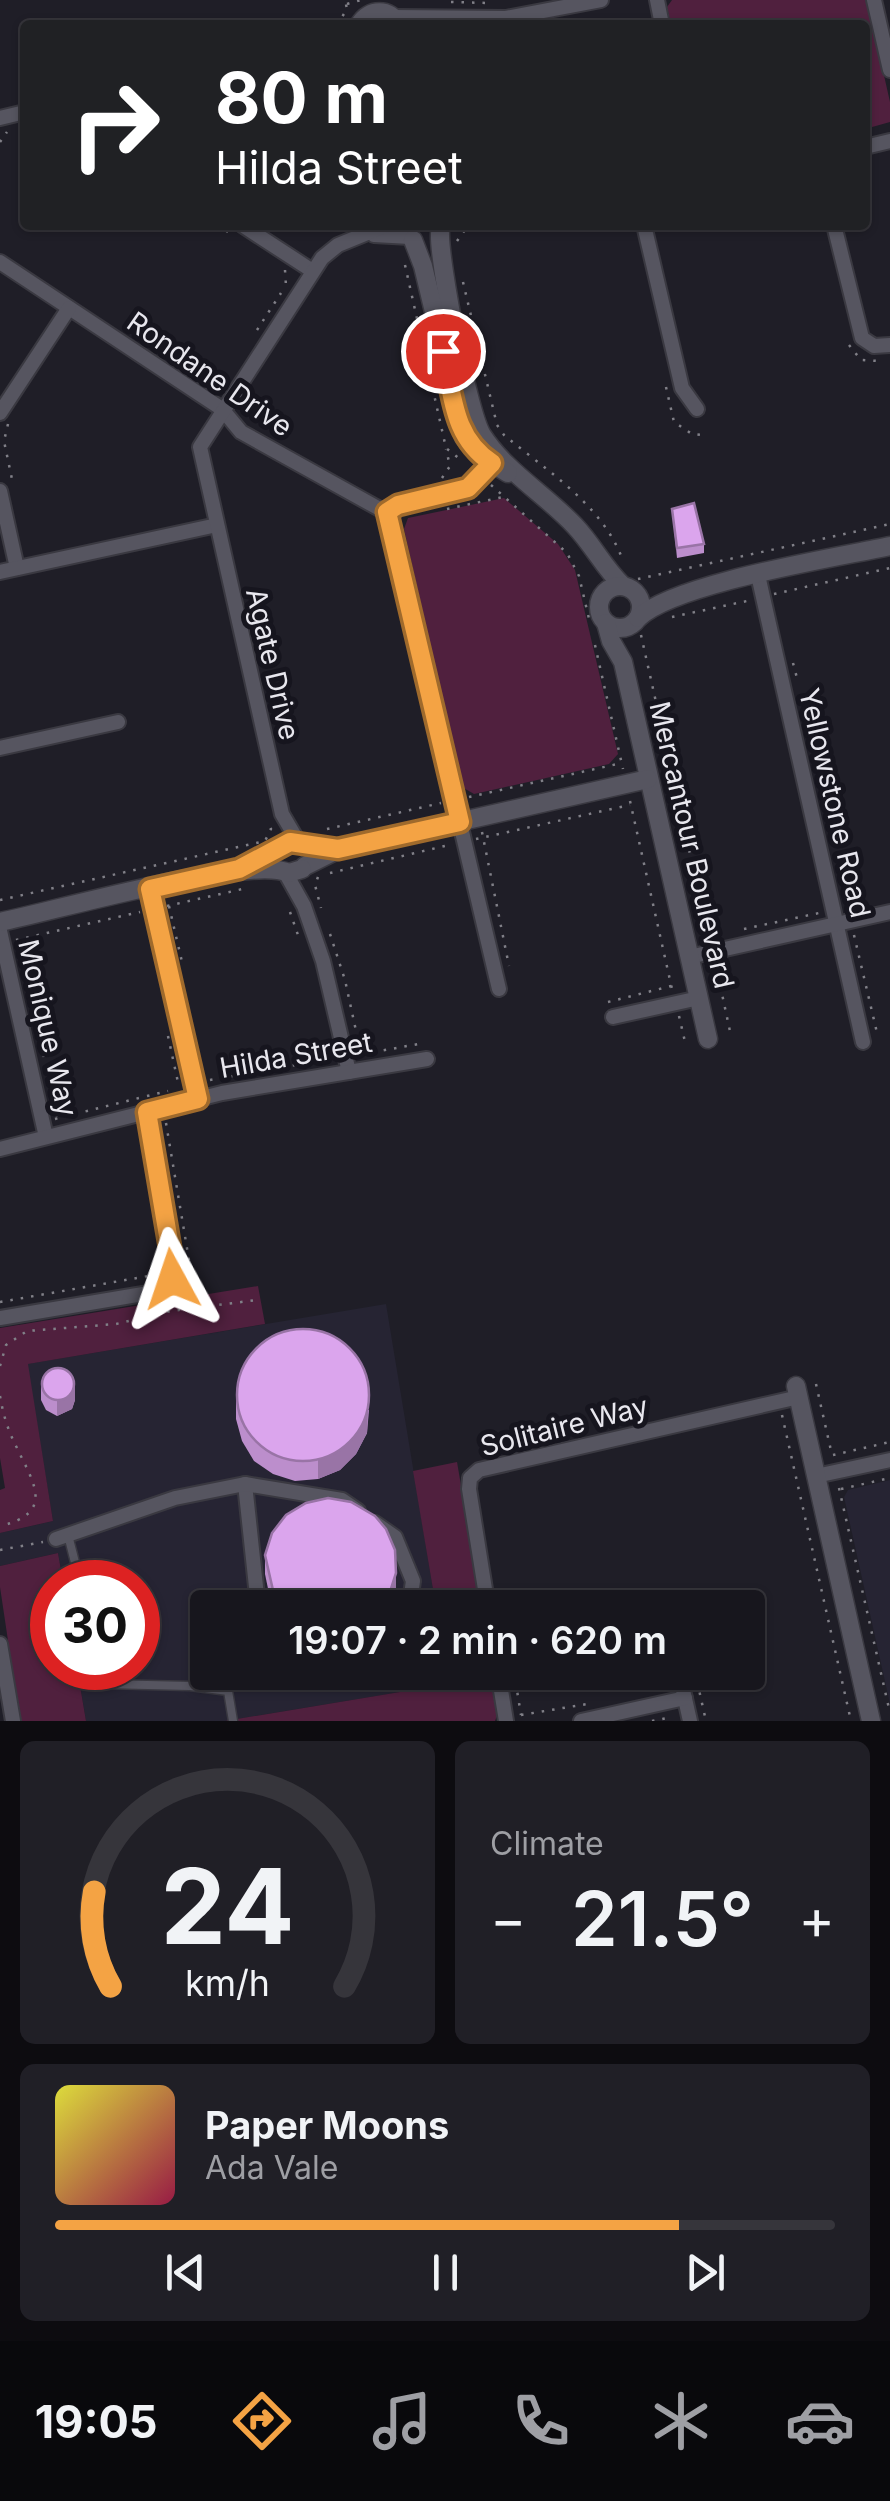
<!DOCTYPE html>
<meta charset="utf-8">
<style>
:root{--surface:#17161d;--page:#201f26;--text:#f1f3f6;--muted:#9e9fa4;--line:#36353b;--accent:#f4a344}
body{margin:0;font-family:Inter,sans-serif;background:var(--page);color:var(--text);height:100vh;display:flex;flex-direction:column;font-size:38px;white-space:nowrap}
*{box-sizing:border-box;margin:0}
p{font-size:32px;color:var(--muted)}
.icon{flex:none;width:55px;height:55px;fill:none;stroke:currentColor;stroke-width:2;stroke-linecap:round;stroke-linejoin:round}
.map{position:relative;height:1721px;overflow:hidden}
.panel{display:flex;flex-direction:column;gap:20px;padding:20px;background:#0d0c10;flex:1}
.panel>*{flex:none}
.top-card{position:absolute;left:20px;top:20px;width:850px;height:210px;border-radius:10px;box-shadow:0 2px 8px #0004,0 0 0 2px var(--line);background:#202124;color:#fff;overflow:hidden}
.speed{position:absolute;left:30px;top:1560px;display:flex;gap:20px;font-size:50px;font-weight:700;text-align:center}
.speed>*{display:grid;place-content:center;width:130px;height:130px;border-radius:50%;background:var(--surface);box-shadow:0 2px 8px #0004,0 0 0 2px var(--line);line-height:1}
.speed .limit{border:15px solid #d22;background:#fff;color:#111}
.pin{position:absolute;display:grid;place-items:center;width:85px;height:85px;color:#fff;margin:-42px;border:5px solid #fff;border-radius:50%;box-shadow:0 2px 10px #0007}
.me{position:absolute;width:110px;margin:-55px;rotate:355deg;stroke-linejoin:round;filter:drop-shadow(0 0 8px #0008)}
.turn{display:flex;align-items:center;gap:35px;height:210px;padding:0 30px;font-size:45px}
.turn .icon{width:130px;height:130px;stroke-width:2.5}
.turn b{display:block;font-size:70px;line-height:85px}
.big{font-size:75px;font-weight:600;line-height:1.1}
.panel .widget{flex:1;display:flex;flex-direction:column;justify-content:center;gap:15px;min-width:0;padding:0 35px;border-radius:15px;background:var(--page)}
.panel .dial{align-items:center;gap:0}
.dial svg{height:260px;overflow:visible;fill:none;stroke:var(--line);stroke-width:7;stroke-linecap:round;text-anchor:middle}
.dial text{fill:var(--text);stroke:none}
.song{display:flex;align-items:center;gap:30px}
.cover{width:120px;height:120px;border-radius:15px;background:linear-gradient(135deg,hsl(60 70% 55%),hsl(340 70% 35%))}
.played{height:10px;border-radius:5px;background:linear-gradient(90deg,var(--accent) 80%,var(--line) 80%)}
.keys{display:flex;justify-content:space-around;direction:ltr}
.heat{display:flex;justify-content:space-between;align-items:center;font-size:55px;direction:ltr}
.panel .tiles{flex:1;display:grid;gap:20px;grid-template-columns:1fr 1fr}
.widget:last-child{grid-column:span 2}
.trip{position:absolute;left:190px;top:1590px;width:575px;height:100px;border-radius:10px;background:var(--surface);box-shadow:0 2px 8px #0004,0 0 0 2px var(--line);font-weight:600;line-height:100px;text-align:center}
.tabs{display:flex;height:160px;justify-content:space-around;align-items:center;background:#09090c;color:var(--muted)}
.tabs .icon{width:70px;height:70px}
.tabs .active{color:var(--accent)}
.tabs b{font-size:45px;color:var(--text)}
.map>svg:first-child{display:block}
.built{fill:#262433}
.green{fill:#50203e}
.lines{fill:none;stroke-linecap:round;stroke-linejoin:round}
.service-casing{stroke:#3a3941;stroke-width:11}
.minor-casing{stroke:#3a3941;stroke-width:18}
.tertiary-casing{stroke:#3a3941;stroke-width:21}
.path{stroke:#818088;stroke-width:2.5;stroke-dasharray:2.5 8;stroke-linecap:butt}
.service{stroke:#565560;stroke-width:8}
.minor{stroke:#565560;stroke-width:14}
.tertiary{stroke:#565560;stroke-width:18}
.wall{fill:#bc8ecc}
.shaded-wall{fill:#9974a6}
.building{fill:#dba5ed;stroke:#9974a6;stroke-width:2.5}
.route-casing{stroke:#9f6a2c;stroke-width:25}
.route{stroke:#f4a344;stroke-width:18}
.labels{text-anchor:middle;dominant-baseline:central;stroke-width:10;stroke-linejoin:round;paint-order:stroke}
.street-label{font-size:28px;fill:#e8e7ee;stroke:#16151e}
</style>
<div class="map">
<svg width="890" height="1721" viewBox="0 0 890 1721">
<rect width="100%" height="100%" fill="#1f1e27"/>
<g class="built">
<path d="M 386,1304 L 436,1607 L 208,1608 L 208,1672 L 447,1672 L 449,1684 L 225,1721 L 86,1721 L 77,1668 L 138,1668 L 138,1582 L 63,1582 L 58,1553 L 0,1566 L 0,1533 L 53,1521 L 27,1364 Z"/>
<path d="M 890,1480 L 890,1704 L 844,1497 L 848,1490 Z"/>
</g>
<g class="green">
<path d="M 672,0 L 867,0 L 890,102 L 890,122 L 865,129 L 865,25 L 671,25 L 667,7 Z"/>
<path d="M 504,498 L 558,544 L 575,570 L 618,754 L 609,764 L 474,794 L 462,787 L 404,529 L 408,518 Z"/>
<path d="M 258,1286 L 265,1324 L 28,1364 L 53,1521 L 0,1533 L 0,1490 L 5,1488 L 0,1458 L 0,1328 Z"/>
<path d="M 457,1462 L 482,1607 L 436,1607 L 413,1471 Z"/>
<path d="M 58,1553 L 63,1582 L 52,1582 L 52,1668 L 77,1668 L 86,1721 L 20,1721 L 0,1587 L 0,1566 Z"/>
<path d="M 447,1672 L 492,1673 L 498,1713 L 495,1721 L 225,1721 L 448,1684 Z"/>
</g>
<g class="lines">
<defs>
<g id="service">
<path d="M 68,1535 L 80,1582"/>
<path d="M 101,1668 L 105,1684 L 190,1686 L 228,1691 L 233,1721"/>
</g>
<g id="minor">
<path d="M 657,0 L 662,25"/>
<path d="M 874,0 L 890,70"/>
<path d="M 393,17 L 506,18 L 601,0"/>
<path d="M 0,118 L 25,112"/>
<path d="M 865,147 L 890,141"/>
<path d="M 242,225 L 311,270"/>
<path d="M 644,225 L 682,388 L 697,409"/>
<path d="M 834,225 L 862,338 L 874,346 L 890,345"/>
<path d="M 374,235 L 410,237"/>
<path d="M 0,262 L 222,409 L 241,432 L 387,513 L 398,505 L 467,488 L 495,458"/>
<path d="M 0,413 L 69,308"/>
<path d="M 0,491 L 17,568"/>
<path d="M 387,513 L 499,989"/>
<path d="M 0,572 L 217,525"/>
<path d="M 758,575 L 863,1042"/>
<path d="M 0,748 L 118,722"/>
<path d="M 299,843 L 282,814 L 200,447 L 322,258 L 338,245 L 387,225"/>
<path d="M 285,872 L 304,906 L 323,961 L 349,1072"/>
<path d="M 149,889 L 198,1099"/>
<path d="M 0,931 L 46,1137"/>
<path d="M 689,957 L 890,912"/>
<path d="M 613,1017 L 699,998"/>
<path d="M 0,1149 L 222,1093 L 427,1059"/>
<path d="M 0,1318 L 149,1293 C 162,1289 170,1285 174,1271 L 147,1111"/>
<path d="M 816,1476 L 890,1460"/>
<path d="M 245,1484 L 257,1596 L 262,1608"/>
<path d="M 375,1523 L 395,1537 L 413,1581 L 409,1608"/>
<path d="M 56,1539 L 175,1498 L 245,1484 L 342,1500 L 358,1511"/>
<path d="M 488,1608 L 469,1489 L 470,1478 L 479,1470 L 799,1397"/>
<path d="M 0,1644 L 13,1721"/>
<path d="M 498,1672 L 506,1721"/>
<path d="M 679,1672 L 690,1721"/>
<path d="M 581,1721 L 685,1698"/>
</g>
<g id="tertiary">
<path d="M 359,25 C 370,8 389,8 399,25"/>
<path d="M 440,233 C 439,261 468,413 482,435 C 505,471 546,495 575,526 C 593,545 604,568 623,586"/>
<path d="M 413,240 L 423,266 L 464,437 L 479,455 L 508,473"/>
<circle cx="620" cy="607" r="21"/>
<path d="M 638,618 C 675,583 834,558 890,546"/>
<path d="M 606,623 L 611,641 L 623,662 L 708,1039"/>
<path d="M 282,846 L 294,842 L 338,849"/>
<path d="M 305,866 L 339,849 L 648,779"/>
<path d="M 0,922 C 55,911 248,855 289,873 L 302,869"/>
<path d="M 796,1386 L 871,1721"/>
</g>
</defs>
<use href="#service" class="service-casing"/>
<use href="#minor" class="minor-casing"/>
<use href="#tertiary" class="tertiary-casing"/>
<g class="path">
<path d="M 451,2 L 488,3"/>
<path d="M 347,4 L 361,0"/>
<path d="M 337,25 L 347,9 L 345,0"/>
<path d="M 0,142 L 7,132"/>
<path d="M 217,225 L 228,232"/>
<path d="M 553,225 L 562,225"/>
<path d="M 457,241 L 467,227 L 475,225"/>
<path d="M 405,265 L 446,448 L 461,460"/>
<path d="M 285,270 L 286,286"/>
<path d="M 463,282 L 497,425 L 504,435 C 547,471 601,504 622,558"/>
<path d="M 257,330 L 281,293"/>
<path d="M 849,345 L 861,360 L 879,361"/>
<path d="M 666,387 L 674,422 L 692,434 L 702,435"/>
<path d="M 8,424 L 4,441 L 13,484"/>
<path d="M 442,478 L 450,466 L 446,449"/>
<path d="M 491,485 L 567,553 L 579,576 L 590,623"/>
<path d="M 447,509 L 503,497"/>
<path d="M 638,579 L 890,524"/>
<path d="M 774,594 L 890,568"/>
<path d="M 672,617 L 747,601"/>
<path d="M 641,635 L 709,939"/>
<path d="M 595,645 L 623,769"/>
<path d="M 793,663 L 797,678"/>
<path d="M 469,797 L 622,763"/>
<path d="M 630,801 L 672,989"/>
<path d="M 327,829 L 441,803"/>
<path d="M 482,832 L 509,966"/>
<path d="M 476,839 L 630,805"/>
<path d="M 330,873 L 449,845"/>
<path d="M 318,877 L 315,885 L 321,908"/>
<path d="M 0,900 L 265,841 L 271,829 L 269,823"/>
<path d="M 167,906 L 247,888"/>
<path d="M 169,906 L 182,962"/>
<path d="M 290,912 L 299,938"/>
<path d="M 744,929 L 819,913"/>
<path d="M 330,934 L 345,980 L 361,1054"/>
<path d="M 854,935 L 878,1037"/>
<path d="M 16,940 L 140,912"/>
<path d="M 716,966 L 731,1036"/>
<path d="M 30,993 L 57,1117"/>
<path d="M 608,1002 L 679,984"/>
<path d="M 679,1016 L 686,1046"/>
<path d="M 168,1036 L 179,1087"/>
<path d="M 363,1054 L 424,1043"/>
<path d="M 210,1080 L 330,1059"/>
<path d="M 147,1096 L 168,1091"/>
<path d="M 55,1119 L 139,1098"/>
<path d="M 166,1123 L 197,1308"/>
<path d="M 0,1302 L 154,1275 L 159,1269"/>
<path d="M 0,1366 L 6,1345 L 27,1331 L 116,1324 L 171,1311 L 257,1300"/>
<path d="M 816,1384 L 832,1455"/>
<path d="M 0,1396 C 3,1414 8,1431 17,1448 C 33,1482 56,1513 0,1526"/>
<path d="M 782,1415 L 851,1721"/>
<path d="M 833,1455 L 890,1442"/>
<path d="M 839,1488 L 890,1713"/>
<path d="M 841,1489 L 890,1478"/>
<path d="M 0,1550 L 43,1542"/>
<path d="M 688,1592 L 694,1608"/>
<path d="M 637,1603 L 637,1608"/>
<path d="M 514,1672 L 521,1715"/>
<path d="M 695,1672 L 706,1721"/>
<path d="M 521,1715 L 587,1704"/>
<path d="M 652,1721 L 672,1717"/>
</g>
<use href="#service" class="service"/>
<use href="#minor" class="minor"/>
<use href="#tertiary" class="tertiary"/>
</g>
<g class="wall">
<path d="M 672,509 L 704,544 L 704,553 L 677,558 Z"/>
<path d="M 41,1385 L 75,1400 L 72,1409 L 57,1416 L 46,1410 L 41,1400 Z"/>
<path d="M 236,1399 L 369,1410 L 367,1433 L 356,1454 L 340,1470 L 318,1479 L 295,1481 L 273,1474 L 254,1461 L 242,1441 L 236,1419 Z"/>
<path d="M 265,1555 L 396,1592 L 391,1608 L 272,1608 L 265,1574 Z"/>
</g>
<g class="shaded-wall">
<path d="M 75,1385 L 75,1400 L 72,1409 L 57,1416 L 57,1401 Z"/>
<path d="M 369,1391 L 367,1433 L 356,1454 L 340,1470 L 318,1479 L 318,1460 Z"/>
<path d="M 396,1573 L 396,1592 L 391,1608 L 379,1608 Z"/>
</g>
<g class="building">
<path d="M 694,503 L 704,544 L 677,548 L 672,509 Z"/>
<circle cx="303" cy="1395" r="66"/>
<circle cx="58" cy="1384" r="16"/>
<path d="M 328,1498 L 351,1502 L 375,1516 L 386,1529 L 395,1550 L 396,1573 L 389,1595 L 379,1608 L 283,1608 L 275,1599 L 265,1555 L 272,1533 L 286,1515 L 306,1503 Z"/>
</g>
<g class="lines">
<defs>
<path id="route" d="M 172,1279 L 174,1271 L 147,1112 L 198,1099 L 150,889 L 239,869 L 290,842 L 338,849 L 460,822 L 387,512 L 398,505 L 468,488 L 492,463 C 452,437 453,394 443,351"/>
</defs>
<use href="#route" class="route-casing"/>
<use href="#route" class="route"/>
</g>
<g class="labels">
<g class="street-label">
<text transform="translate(210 374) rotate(35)">Rondane Drive</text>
<text transform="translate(273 664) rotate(77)">Agate Drive</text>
<text transform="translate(835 803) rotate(77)">Yellowstone Road</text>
<text transform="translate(692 845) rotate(77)">Mercantour Boulevard</text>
<text transform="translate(48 1028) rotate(77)">Monique Way</text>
<text transform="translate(296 1055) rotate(-10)">Hilda Street</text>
<text transform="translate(564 1426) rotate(-14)">Solitaire Way</text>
</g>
</g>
</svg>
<div class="speed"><div class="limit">30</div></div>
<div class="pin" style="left:443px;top:351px;background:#d93025"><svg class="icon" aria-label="arrive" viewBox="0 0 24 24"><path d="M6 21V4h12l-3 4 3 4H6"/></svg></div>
<svg class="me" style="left:172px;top:1279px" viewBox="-20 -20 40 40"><path d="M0-17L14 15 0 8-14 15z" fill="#f4a344" stroke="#fff" stroke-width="4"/></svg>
<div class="trip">19:07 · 2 min · 620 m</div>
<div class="top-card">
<div class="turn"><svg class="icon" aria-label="right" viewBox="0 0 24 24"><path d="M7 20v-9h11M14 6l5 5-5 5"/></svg><div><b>80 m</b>Hilda Street</div></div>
</div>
</div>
<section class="panel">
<div class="tiles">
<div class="widget dial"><svg viewBox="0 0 100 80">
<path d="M14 69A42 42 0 1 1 86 69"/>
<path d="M14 69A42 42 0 0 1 9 40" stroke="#f4a344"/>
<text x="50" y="56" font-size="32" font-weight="700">24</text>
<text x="50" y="72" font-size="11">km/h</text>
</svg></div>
<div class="widget"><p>Climate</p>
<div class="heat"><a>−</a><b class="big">21.5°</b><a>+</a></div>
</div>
<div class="widget">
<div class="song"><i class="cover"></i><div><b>Paper Moons</b><p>Ada Vale</p></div></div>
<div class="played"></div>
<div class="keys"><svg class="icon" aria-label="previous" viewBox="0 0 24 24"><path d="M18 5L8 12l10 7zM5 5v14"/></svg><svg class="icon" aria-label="pause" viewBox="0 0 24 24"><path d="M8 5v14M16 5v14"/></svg><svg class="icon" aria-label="next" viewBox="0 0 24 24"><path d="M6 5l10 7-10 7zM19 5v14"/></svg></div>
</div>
</div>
</section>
<nav class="tabs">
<b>19:05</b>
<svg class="icon active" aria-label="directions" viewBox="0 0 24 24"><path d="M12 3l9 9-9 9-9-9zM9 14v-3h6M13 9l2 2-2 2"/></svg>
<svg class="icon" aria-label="music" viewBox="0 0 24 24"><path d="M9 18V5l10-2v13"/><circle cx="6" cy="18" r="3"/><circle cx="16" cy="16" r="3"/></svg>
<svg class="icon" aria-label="phone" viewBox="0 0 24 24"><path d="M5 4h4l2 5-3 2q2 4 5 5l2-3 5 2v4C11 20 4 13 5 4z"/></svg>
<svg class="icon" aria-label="climate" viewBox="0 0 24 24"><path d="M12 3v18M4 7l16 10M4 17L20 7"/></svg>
<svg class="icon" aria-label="car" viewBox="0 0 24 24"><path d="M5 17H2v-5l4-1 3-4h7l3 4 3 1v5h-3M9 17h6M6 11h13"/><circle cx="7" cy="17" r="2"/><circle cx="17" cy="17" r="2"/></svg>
</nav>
